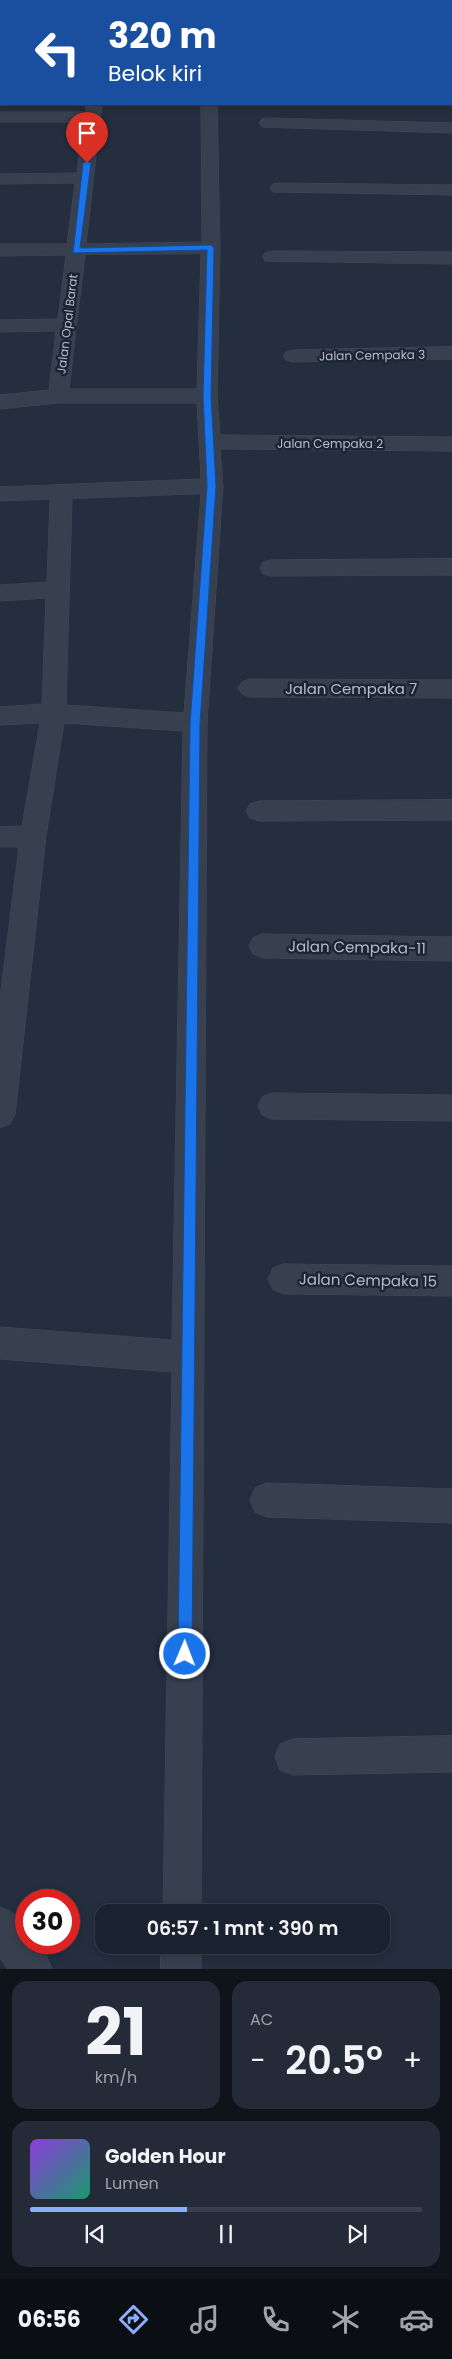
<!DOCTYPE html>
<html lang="id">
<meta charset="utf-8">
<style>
:root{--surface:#1b222f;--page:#242a37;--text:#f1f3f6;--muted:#a0a4aa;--line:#393f4b;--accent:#8aaef9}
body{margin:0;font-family:Poppins,sans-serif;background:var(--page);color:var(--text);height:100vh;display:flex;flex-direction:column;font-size:19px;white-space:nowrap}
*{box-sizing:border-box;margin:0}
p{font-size:16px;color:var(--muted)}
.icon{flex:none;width:28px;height:28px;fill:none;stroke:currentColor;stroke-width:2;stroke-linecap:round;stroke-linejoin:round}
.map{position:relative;height:1969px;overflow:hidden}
.drawer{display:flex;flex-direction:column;gap:12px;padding:12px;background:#0f131a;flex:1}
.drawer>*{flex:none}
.guide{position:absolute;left:0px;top:0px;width:452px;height:105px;box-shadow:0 2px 8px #0003,0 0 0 1px var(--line);background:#1a4fa0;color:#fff;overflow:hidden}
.speed{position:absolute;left:15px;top:1889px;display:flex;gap:10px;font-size:25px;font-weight:700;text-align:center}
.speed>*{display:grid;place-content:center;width:65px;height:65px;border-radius:50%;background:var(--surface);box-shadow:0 2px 8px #0003,0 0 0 1px var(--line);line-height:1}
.speed .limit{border:8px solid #d22;background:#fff;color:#111}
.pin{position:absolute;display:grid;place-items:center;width:42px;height:42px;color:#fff;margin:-51px -21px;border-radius:50% 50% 50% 0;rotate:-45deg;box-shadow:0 0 5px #0007}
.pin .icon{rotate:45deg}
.me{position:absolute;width:55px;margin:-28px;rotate:1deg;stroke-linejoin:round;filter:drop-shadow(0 0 4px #0008)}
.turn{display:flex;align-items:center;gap:18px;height:105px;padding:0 25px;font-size:22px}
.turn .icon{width:65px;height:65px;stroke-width:2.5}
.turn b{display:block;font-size:35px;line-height:42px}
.big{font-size:38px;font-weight:600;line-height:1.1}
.drawer .widget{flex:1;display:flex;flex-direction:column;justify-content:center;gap:8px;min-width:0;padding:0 18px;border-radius:15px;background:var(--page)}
.drawer .dial{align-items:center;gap:0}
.dial b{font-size:65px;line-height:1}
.song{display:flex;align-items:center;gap:15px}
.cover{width:60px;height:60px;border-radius:8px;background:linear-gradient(135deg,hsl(270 70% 55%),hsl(160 70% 35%))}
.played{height:5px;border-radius:2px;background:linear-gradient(90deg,var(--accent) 40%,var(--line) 40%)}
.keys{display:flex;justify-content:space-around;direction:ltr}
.heat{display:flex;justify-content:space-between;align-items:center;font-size:28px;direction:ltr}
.drawer .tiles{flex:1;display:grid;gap:12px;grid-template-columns:1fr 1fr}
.widget:last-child{grid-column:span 2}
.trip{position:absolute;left:95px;top:1904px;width:295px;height:50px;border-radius:15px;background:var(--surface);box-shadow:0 2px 8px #0003,0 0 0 1px var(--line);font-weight:600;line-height:50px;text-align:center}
.menu{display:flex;height:80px;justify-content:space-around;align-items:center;background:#0b0e13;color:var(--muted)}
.menu .icon{width:35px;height:35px}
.menu .selected{color:var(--accent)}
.menu b{font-size:22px;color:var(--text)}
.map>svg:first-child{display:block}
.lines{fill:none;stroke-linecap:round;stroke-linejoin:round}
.street-casing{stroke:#424958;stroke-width:1}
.street{fill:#38404f;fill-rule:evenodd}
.route{fill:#1a73e8;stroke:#114b97}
.labels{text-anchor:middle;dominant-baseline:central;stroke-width:5;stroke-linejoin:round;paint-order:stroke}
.far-street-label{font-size:12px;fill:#b5bbca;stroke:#1d2534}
.street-label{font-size:15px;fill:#b5bbca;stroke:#1d2534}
</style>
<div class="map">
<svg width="452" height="1969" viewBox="0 0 452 1969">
<rect width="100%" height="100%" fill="#242e3f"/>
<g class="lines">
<defs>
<g id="street">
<rect x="99" y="0" width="16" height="1"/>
<rect x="0" y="1" width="1" height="10"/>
<rect x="451" y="9" width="1" height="10"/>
<rect x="0" y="54" width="1" height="10"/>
<rect x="451" y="66" width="1" height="10"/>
<path d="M 86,104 L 102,104 L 86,244 L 202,242 L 201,104 L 217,104 L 220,248 L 217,396 L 220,435 L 452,437 L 452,451 L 220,449 L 223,486 L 207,723 L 201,1912 L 163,1912 L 172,1372 L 0,1359 L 0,1327 L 172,1340 L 183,731 L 64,723 L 46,836 L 15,1115 L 10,1124 L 0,1128 L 0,998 L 19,847 L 0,847 L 0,827 L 22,826 L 40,723 L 0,725 L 0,707 L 42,704 L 46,598 L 0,601 L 0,585 L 47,582 L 50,499 L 0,501 L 0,487 L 201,479 L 197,403 L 58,403 L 0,409 L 0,395 L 49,390 L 56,331 L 0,332 L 0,320 L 58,319 L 66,255 L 0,256 L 0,244 L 67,244 L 75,183 L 0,184 L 0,174 L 77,173 L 83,122 L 0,122 L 0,112 L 85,112 ZM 201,254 L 197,389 L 69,389 L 85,255 ZM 201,494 L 184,713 L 66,705 L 72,499 Z"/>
<path d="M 268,118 L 452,123 L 452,133 L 262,127 L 259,123 L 262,119 Z"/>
<path d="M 279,183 L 452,185 L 452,195 L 273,192 L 270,188 L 273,184 Z"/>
<path d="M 272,251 L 452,252 L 452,264 L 265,261 L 263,257 L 265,253 Z"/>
<path d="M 452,347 L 452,359 L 293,362 L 286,360 L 283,356 L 286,352 L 293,350 Z"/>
<path d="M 452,559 L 452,575 L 271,576 L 263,574 L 260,568 L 263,562 L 271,560 Z"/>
<path d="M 250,679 L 452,680 L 452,698 L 250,697 L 242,694 L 238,688 L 242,682 Z"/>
<path d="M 452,800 L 452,820 L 259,821 L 250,818 L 246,811 L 250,804 L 259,801 Z"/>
<path d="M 263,934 L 452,937 L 452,961 L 263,958 L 253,954 L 249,946 L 253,938 Z"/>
<path d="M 272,1093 L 452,1095 L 452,1121 L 272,1119 L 262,1115 L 258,1106 L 262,1097 Z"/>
<path d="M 284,1264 L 452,1266 L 452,1296 L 284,1294 L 273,1290 L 268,1279 L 273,1268 Z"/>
<path d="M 267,1483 L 452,1489 L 452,1523 L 267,1517 L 255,1512 L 250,1500 L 255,1488 Z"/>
<path d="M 452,1736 L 452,1772 L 293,1775 L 280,1770 L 275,1757 L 280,1744 L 293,1739 Z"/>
<path d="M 0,1907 C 18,1914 26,1922 26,1942 L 36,1942 L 46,1955 L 52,1969 L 8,1969 L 0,1958 Z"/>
<rect x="161" y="1945" width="40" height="24"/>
</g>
</defs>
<use href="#street" class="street-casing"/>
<use href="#street" class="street"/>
</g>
<path class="route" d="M 87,161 L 91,163 L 80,248 L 211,245 L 214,248 L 211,396 L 216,486 L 200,724 L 192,1654 L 190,1660 L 185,1662 L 180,1660 L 178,1654 L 190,724 L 207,486 L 203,396 L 207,250 L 73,253 L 83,163 Z"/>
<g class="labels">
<g class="far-street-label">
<text transform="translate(67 324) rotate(-83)">Jalan Opal Barat</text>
<text transform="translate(372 355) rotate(-1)">Jalan Cempaka 3</text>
<text x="330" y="443">Jalan Cempaka 2</text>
</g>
<g class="street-label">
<text x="351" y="688">Jalan Cempaka 7</text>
<text transform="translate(357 947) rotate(1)">Jalan Cempaka-11</text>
<text transform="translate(368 1280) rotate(1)">Jalan Cempaka 15</text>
</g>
</g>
</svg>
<div class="speed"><div class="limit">30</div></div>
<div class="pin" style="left:87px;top:163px;background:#d93025"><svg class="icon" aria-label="arrive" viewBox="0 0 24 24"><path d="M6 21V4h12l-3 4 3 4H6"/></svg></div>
<svg class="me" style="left:185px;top:1654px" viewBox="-20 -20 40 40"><circle r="17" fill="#1a73e8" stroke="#fff" stroke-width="3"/><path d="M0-11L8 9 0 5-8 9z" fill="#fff"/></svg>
<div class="trip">06:57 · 1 mnt · 390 m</div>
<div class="guide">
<div class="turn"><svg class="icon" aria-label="left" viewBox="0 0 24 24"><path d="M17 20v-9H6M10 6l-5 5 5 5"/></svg><div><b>320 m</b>Belok kiri</div></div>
</div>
</div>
<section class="drawer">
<div class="tiles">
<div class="widget dial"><b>21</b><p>km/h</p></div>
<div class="widget"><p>AC</p>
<div class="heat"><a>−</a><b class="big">20.5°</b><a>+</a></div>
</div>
<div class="widget">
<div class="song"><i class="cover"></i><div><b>Golden Hour</b><p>Lumen</p></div></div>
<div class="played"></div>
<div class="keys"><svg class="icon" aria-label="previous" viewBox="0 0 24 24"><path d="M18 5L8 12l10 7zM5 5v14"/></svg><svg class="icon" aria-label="pause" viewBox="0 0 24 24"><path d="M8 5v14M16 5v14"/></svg><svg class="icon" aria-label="next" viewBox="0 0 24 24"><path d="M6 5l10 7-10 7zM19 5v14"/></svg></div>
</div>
</div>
</section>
<nav class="menu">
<b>06:56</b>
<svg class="icon selected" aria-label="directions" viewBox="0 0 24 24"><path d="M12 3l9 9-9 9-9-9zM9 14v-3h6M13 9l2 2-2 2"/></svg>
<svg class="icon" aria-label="music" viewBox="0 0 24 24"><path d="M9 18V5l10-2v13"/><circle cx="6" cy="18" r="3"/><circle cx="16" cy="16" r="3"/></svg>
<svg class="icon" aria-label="phone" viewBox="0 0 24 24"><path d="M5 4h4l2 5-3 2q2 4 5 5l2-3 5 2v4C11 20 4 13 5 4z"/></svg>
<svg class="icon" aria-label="climate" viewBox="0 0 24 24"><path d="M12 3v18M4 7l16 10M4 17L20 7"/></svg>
<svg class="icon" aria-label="car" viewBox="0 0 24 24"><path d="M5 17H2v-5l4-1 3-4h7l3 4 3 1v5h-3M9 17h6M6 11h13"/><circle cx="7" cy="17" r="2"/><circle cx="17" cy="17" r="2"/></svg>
</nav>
